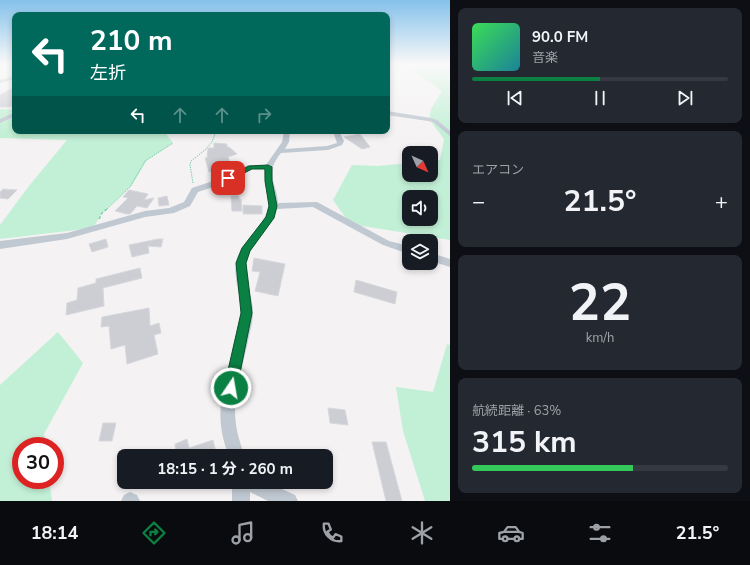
<!DOCTYPE html>
<html lang="ja">
<meta charset="utf-8">
<style>
:root{--surface:#171b24;--page:#242831;--text:#f1f3f6;--muted:#9ea1a6;--line:#363941;--accent:#0b8043}
body{margin:0;font-family:"Nunito Sans","Noto Sans JP",sans-serif;background:var(--page);color:var(--text);height:100vh;display:flex;flex-direction:column;font-size:15px;white-space:nowrap}
*{box-sizing:border-box;margin:0}
p{font-size:13px;color:var(--muted)}
.icon{flex:none;width:22px;height:22px;fill:none;stroke:currentColor;stroke-width:2;stroke-linecap:round;stroke-linejoin:round}
.map{position:relative;flex:1;overflow:hidden}
.side{display:flex;flex-direction:column;gap:8px;padding:8px;background:#0d0f14;width:300px}
.side>*{flex:none}
.top-card{position:absolute;left:12px;top:12px;width:378px;height:122px;border-radius:8px;box-shadow:0 2px 6px #0003;background:#00695c;color:#fff;overflow:hidden}
.needle{width:26px;rotate:135deg}
.fabs{position:absolute;left:402px;top:146px;display:grid;gap:8px}
.fabs a{display:grid;place-items:center;width:36px;height:36px;border-radius:8px;background:var(--surface);box-shadow:0 2px 6px #0003;font-size:20px}
.speed{position:absolute;left:12px;top:437px;display:flex;gap:8px;font-size:20px;font-weight:700;text-align:center}
.speed>*{display:grid;place-content:center;width:52px;height:52px;border-radius:50%;background:var(--surface);box-shadow:0 2px 6px #0003;line-height:1}
.speed .limit{border:6px solid #d22;background:#fff;color:#111}
.pin{position:absolute;display:grid;place-items:center;width:34px;height:34px;color:#fff;margin:-17px;border-radius:8px;box-shadow:0 2px 6px #0006}
.me{position:absolute;width:44px;margin:-22px;rotate:12deg;stroke-linejoin:round;filter:drop-shadow(0 0 3px #0008)}
.turn{display:flex;align-items:center;gap:14px;height:84px;padding:0 12px;font-size:18px}
.turn .icon{width:52px;height:52px;stroke-width:2.5}
.turn b{display:block;font-size:28px;line-height:34px}
.lanes{display:flex;align-items:center;height:38px;padding:0 12px;background:#0003;justify-content:center;gap:20px;direction:ltr}
.lanes .off{opacity:.35}
.big{font-size:30px;font-weight:700;line-height:1.1}
.side .card{flex:1;display:flex;flex-direction:column;justify-content:center;gap:6px;min-width:0;padding:0 14px;border-radius:8px;background:var(--page)}
.side .dial{align-items:center;gap:0}
.dial b{font-size:52px;line-height:1}
.song{display:flex;align-items:center;gap:12px}
.cover{width:48px;height:48px;border-radius:6px;background:linear-gradient(135deg,hsl(130 70% 55%),hsl(190 70% 35%))}
.played{height:4px;border-radius:2px;background:linear-gradient(90deg,var(--accent) 50%,var(--line) 50%)}
.keys{display:flex;justify-content:space-around;direction:ltr}
.heat{display:flex;justify-content:space-between;align-items:center;font-size:22px;direction:ltr}
.charge{height:6px;border-radius:3px;background:linear-gradient(90deg,#34c759 63%,var(--line) 0)}
.trip{position:absolute;left:117px;top:449px;width:216px;height:40px;border-radius:8px;background:var(--surface);box-shadow:0 2px 6px #0003;font-weight:700;line-height:40px;text-align:center}
.dock{display:flex;height:64px;justify-content:space-around;align-items:center;background:#090b0e;color:var(--muted)}
.dock .icon{width:28px;height:28px}
.dock .on{color:var(--accent)}
.dock b{font-size:18px;color:var(--text)}
main{display:flex;flex:1;min-height:0}
.map>svg:first-child{display:block}
.green{fill:#c2f0d6;fill-rule:evenodd}
.lines{fill:none;stroke-linecap:round;stroke-linejoin:round}
.river{fill:#8fd5ed;fill-rule:evenodd}
.building{fill:#ccced4;stroke:#d6d8dd}
.path-far1{stroke:#79cfa9;stroke-width:1;stroke-dasharray:1.5 1;stroke-linecap:butt}
.path{stroke:#79cfa9;stroke-width:1.5;stroke-dasharray:3 2;stroke-linecap:butt}
.minor{fill:#c0c8d1;fill-rule:evenodd}
.route{fill:#0b8043;stroke:#07532c}
</style>
<main>
<div class="map">
<svg width="450" height="501" viewBox="0 0 450 501">
<rect width="100%" height="100%" fill="#f4f2f2"/>
<g class="green">
<path d="M 405,64 L 450,64 L 450,240 L 350,224 L 333,200 L 352,165 L 378,166 L 409,163 L 409,175 L 431,175 L 431,161 L 440,160 L 444,139 L 429,119 L 431,109 L 442,91 L 414,71 L 410,64 ZM 409,197 L 431,197 L 431,219 L 409,219 Z"/>
<path d="M 0,109 L 15,110 L 8,115 L 15,117 L 15,131 L 164,131 L 173,143 L 147,160 L 132,185 L 102,213 L 93,228 L 0,239 L 0,225 L 29,186 L 67,140 L 0,138 Z"/>
<path d="M 58,332 L 83,363 L 44,434 L 46,446 L 21,446 L 21,480 L 49,480 L 52,501 L 0,501 L 0,385 Z"/>
<path d="M 447,344 L 450,345 L 450,501 L 425,501 L 403,431 L 396,387 L 433,392 Z"/>
</g>
<g class="lines">
<path class="river" d="M 438,64 L 447,64 L 450,66 L 450,71 Z"/>
</g>
<g class="building">
<path d="M 15,87 L 15,104 L 10,107 L 0,107 L 0,95 Z"/>
<path d="M 360,134 L 370,147 L 362,149 L 344,137 Z"/>
<path d="M 214,143 L 227,144 L 227,147 L 229,147 L 237,154 L 228,157 L 231,166 L 216,168 L 218,171 L 209,172 L 205,158 L 207,158 L 208,148 L 214,148 Z"/>
<path d="M 3,189 L 17,190 L 8,199 L 0,198 L 0,192 Z"/>
<path d="M 129,190 L 148,194 L 144,200 L 154,198 L 147,208 L 137,206 L 130,214 L 127,214 L 115,211 L 128,198 L 123,197 Z"/>
<path d="M 167,196 L 169,205 L 159,206 L 158,198 Z"/>
<path d="M 231,196 L 239,196 L 239,199 L 241,199 L 242,211 L 232,211 Z"/>
<path d="M 243,205 L 262,206 L 262,214 L 243,214 Z"/>
<path d="M 106,239 L 108,247 L 92,252 L 89,244 Z"/>
<path d="M 158,239 L 163,239 L 161,247 L 148,246 L 149,253 L 132,257 L 129,245 Z"/>
<path d="M 254,258 L 285,264 L 278,296 L 255,291 L 260,272 L 252,271 Z"/>
<path d="M 140,268 L 142,278 L 103,288 L 104,306 L 66,315 L 67,303 L 77,300 L 78,288 L 96,283 L 96,279 Z"/>
<path d="M 356,280 L 397,292 L 395,304 L 354,292 Z"/>
<path d="M 149,308 L 150,326 L 159,323 L 161,333 L 154,335 L 158,354 L 127,364 L 125,345 L 111,349 L 109,326 L 101,327 L 102,317 Z"/>
<path d="M 328,408 L 345,410 L 348,425 L 330,423 Z"/>
<path d="M 103,423 L 116,423 L 112,441 L 99,441 Z"/>
<path d="M 187,439 L 189,448 L 213,440 L 217,456 L 171,456 L 176,453 L 175,444 Z"/>
<path d="M 372,442 L 386,442 L 402,501 L 386,501 Z"/>
</g>
<g class="lines">
<g class="path-far1">
<path d="M 193,183 L 190,165 L 191,161 L 205,150 L 212,142 L 216,131"/>
<path d="M 107,209 L 130,187 L 145,161 L 173,143"/>
</g>
<path class="path" d="M 99,219 L 102,213 L 108,208"/>
<g class="minor">
<path d="M 15,76 L 15,79 L 0,83 L 0,80 Z"/>
<path d="M 387,111 L 431,118 L 437,120 L 450,131 L 450,136 L 433,122 L 428,121 L 387,115 Z"/>
<path d="M 15,112 L 15,116 L 0,123 L 0,119 Z"/>
<path d="M 284,131 L 290,131 L 289,142 L 285,149 L 327,146 L 337,143 L 333,131 L 339,131 L 344,141 L 342,145 L 328,150 L 281,153 C 264,174 276,180 278,203 L 317,202 L 389,241 L 409,246 L 409,254 L 383,245 L 313,207 L 277,209 C 271,229 251,241 246,261 C 243,278 253,296 253,312 C 253,323 249,335 247,346 C 237,389 227,413 245,456 L 229,456 C 210,409 227,380 236,335 C 238,328 240,321 241,314 C 242,297 233,280 236,262 C 240,241 263,229 268,208 C 271,195 263,182 264,169 L 252,169 L 231,181 L 198,192 L 190,206 L 174,213 L 145,217 L 67,239 L 0,249 L 0,241 L 67,233 L 145,211 L 169,208 L 184,202 L 192,188 L 225,177 L 248,165 L 266,165 L 282,142 Z"/>
<path d="M 431,253 L 450,259 L 450,267 L 431,261 Z"/>
<path d="M 232,482 L 267,482 L 295,495 L 298,501 L 268,501 L 250,492 L 250,501 L 232,501 Z"/>
<path d="M 130,492 L 137,495 L 140,501 L 121,501 L 124,495 Z"/>
</g>
</g>
<linearGradient id="sky" x2="0" y2="1"><stop stop-color="#84c1ea"/><stop offset="0.48" stop-color="#faf9f9"/><stop offset="1" stop-color="#faf9f9" stop-opacity="0"/></linearGradient>
<rect width="450" height="134" fill="url(#sky)"/>
<path class="route" d="M 268,165 L 272,167 L 272,181 L 277,206 L 274,218 L 250,251 L 246,263 L 252,313 L 237,388 L 235,392 L 231,394 L 226,392 L 224,388 L 241,313 L 236,263 L 242,248 L 266,217 L 269,206 L 265,181 L 265,169 L 252,169 L 228,181 L 225,178 L 249,166 Z"/>
</svg>
<div class="fabs">
<a><svg class="needle" viewBox="-14 -14 28 28"><path d="M0-13l5 13h-10z" fill="#e53935"/><path d="M0 13l5-13h-10z" fill="#9ea1a6"/></svg></a>
<a><svg class="icon" aria-label="sound" viewBox="0 0 24 24"><path d="M4 9h4l5-4v14l-5-4H4zM17 9q2 3 0 6"/></svg></a>
<a><svg class="icon" aria-label="layers" viewBox="0 0 24 24"><path d="M12 4l9 5-9 5-9-5zM3 14l9 5 9-5"/></svg></a>
</div>
<div class="speed"><div class="limit">30</div></div>
<div class="pin" style="left:228px;top:178px;background:#d93025"><svg class="icon" aria-label="arrive" viewBox="0 0 24 24"><path d="M6 21V4h12l-3 4 3 4H6"/></svg></div>
<svg class="me" style="left:231px;top:388px" viewBox="-20 -20 40 40"><circle r="17" fill="#0b8043" stroke="#fff" stroke-width="3"/><path d="M0-11L8 9 0 5-8 9z" fill="#fff"/></svg>
<div class="trip">18:15 · 1 分 · 260 m</div>
<div class="top-card">
<div class="turn"><svg class="icon" aria-label="left" viewBox="0 0 24 24"><path d="M17 20v-9H6M10 6l-5 5 5 5"/></svg><div><b>210 m</b>左折</div></div>
<div class="lanes"><svg class="icon" aria-label="left" viewBox="0 0 24 24"><path d="M17 20v-9H6M10 6l-5 5 5 5"/></svg><svg class="icon off" aria-label="ahead" viewBox="0 0 24 24"><path d="M12 20V5M6 11l6-6 6 6"/></svg><svg class="icon off" aria-label="ahead" viewBox="0 0 24 24"><path d="M12 20V5M6 11l6-6 6 6"/></svg><svg class="icon off" aria-label="right" viewBox="0 0 24 24"><path d="M7 20v-9h11M14 6l5 5-5 5"/></svg></div>
</div>
</div>
<section class="side">
<div class="card">
<div class="song"><i class="cover"></i><div><b>90.0 FM</b><p>音楽</p></div></div>
<div class="played"></div>
<div class="keys"><svg class="icon" aria-label="previous" viewBox="0 0 24 24"><path d="M18 5L8 12l10 7zM5 5v14"/></svg><svg class="icon" aria-label="pause" viewBox="0 0 24 24"><path d="M8 5v14M16 5v14"/></svg><svg class="icon" aria-label="next" viewBox="0 0 24 24"><path d="M6 5l10 7-10 7zM19 5v14"/></svg></div>
</div>
<div class="card"><p>エアコン</p>
<div class="heat"><a>−</a><b class="big">21.5°</b><a>+</a></div>
</div>
<div class="card dial"><b>22</b><p>km/h</p></div>
<div class="card"><p>航続距離 · 63%</p><b class="big">315 km</b><div class="charge"></div></div>
</section>
</main>
<nav class="dock">
<b>18:14</b>
<svg class="icon on" aria-label="directions" viewBox="0 0 24 24"><path d="M12 3l9 9-9 9-9-9zM9 14v-3h6M13 9l2 2-2 2"/></svg>
<svg class="icon" aria-label="music" viewBox="0 0 24 24"><path d="M9 18V5l10-2v13"/><circle cx="6" cy="18" r="3"/><circle cx="16" cy="16" r="3"/></svg>
<svg class="icon" aria-label="phone" viewBox="0 0 24 24"><path d="M5 4h4l2 5-3 2q2 4 5 5l2-3 5 2v4C11 20 4 13 5 4z"/></svg>
<svg class="icon" aria-label="climate" viewBox="0 0 24 24"><path d="M12 3v18M4 7l16 10M4 17L20 7"/></svg>
<svg class="icon" aria-label="car" viewBox="0 0 24 24"><path d="M5 17H2v-5l4-1 3-4h7l3 4 3 1v5h-3M9 17h6M6 11h13"/><circle cx="7" cy="17" r="2"/><circle cx="17" cy="17" r="2"/></svg>
<svg class="icon" aria-label="filters" viewBox="0 0 24 24"><path d="M4 7h16M4 17h16"/><circle cx="9" cy="7" r="2"/><circle cx="15" cy="17" r="2"/></svg>
<b>21.5°</b>
</nav>
